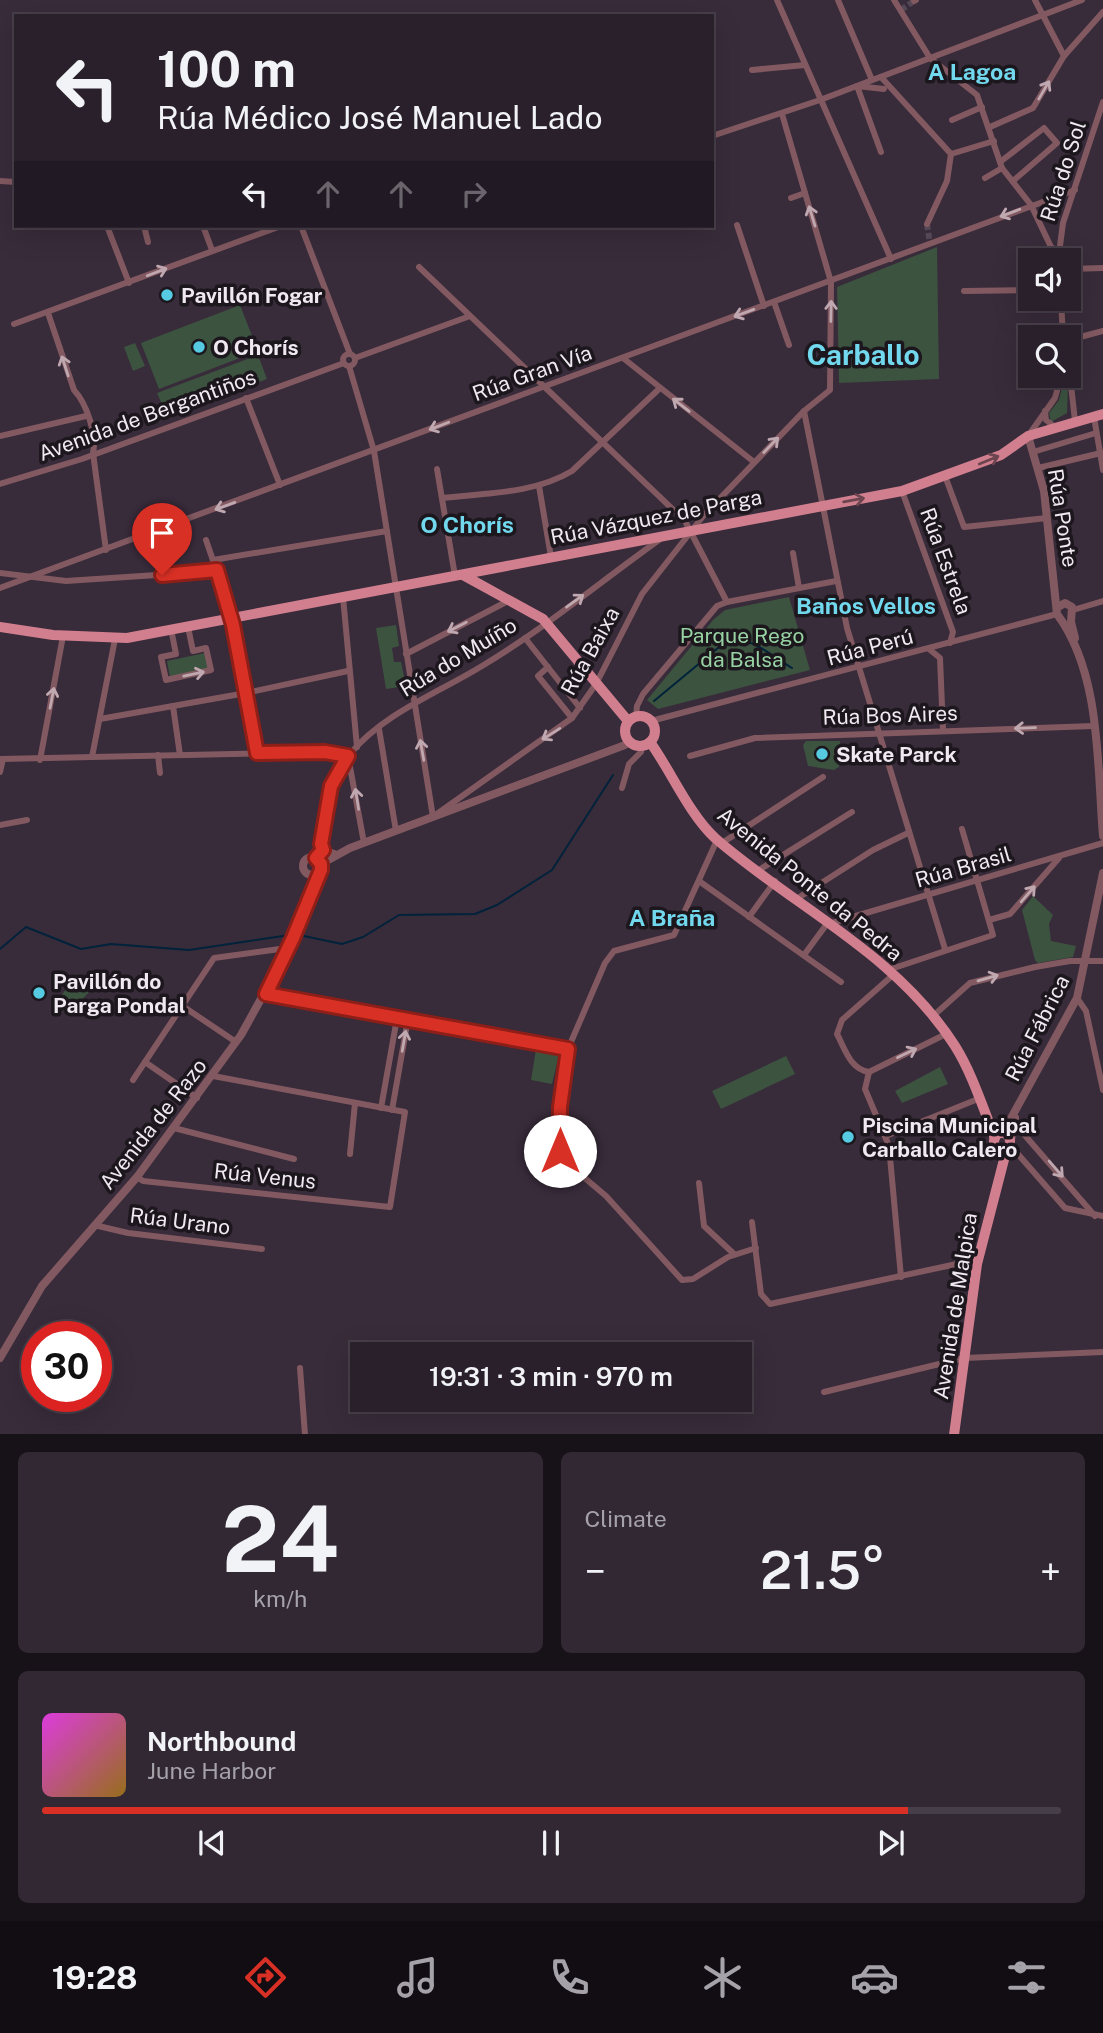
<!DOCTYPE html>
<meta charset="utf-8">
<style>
:root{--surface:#2a202c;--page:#322834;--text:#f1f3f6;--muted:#a5a3a9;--line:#463e48;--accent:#d93025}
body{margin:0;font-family:"Public Sans",sans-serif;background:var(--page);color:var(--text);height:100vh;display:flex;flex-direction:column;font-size:26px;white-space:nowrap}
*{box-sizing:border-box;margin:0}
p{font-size:23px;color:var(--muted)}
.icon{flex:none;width:38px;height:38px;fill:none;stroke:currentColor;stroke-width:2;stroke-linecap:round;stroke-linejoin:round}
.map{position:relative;height:1434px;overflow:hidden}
.panel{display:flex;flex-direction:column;gap:18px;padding:18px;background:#171218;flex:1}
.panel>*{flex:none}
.banner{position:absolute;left:14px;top:14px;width:700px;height:214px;border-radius:0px;box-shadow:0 7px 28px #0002,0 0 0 2px var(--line);background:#2a202c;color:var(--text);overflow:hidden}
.tools{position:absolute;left:1018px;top:248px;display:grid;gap:14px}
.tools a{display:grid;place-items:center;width:63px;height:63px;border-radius:0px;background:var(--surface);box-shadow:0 7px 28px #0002,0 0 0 2px var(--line);font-size:35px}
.speed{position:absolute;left:21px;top:1321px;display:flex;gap:14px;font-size:35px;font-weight:700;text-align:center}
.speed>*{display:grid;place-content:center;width:91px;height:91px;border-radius:50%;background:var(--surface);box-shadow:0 7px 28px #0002,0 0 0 2px var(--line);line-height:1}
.speed .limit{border:10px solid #d22;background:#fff;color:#111}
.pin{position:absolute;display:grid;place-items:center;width:60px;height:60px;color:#fff;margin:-72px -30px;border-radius:50% 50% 50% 0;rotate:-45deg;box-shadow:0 0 7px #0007}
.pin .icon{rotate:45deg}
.me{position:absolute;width:77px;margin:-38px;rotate:0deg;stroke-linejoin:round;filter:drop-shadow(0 0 5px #0008)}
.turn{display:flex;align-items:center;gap:24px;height:147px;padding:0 28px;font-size:32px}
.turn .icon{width:91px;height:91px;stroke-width:2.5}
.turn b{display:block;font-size:49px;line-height:60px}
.lanes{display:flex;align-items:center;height:66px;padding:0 28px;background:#0003;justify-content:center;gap:35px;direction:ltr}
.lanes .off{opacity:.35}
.big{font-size:52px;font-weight:600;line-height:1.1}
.panel .card{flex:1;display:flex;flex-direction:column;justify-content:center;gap:10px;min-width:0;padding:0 24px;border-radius:10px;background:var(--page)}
.panel .dial{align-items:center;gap:0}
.dial b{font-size:91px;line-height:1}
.song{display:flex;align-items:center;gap:21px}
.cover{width:84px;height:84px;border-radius:10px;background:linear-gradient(135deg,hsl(300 70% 55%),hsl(40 70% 35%))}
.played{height:7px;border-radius:4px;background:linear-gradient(90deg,var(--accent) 85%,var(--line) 85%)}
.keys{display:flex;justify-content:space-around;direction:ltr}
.heat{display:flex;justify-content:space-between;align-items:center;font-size:38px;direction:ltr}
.panel .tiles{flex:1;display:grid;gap:18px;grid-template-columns:1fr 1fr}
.card:last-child{grid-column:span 2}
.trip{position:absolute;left:350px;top:1342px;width:402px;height:70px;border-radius:0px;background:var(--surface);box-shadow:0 7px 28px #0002,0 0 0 2px var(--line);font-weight:600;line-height:70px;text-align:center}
.dock{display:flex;height:112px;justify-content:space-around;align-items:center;background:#110d12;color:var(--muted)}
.dock .icon{width:49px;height:49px}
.dock .on{color:var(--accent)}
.dock b{font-size:32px;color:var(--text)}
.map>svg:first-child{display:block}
.green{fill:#3c5340}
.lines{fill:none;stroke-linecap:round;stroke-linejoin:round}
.stream{stroke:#00233b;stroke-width:2}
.minor-tunnel{stroke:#544856;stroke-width:6;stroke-dasharray:6 3;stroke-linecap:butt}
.minor{stroke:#825960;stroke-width:6}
.tertiary{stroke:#825960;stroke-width:8}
.primary{stroke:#d17f8e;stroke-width:10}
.oneway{stroke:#bfa8b0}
.oneway2{stroke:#6d4550}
.route-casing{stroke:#8d1f18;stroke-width:18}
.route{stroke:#d93025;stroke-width:12}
.poi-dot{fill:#55cae0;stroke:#1c161d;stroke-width:2.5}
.labels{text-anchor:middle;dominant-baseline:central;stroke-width:7;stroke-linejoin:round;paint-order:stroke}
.street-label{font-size:21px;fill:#f1e9f2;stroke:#1c161d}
.poi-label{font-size:21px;font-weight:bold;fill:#f1e9f2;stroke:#1c161d;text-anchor:start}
.park-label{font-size:21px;fill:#98d3a4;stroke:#1c161d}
.neighbourhood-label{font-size:23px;font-weight:bold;fill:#71d8ed;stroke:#1c161d}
.district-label{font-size:28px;font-weight:bold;fill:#71d8ed;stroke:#1c161d}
</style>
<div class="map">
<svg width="1103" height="1435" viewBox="0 0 1103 1435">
<rect width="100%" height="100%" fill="#382b3a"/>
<g class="green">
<path d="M 937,247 L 939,379 L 839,383 L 837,287 Z"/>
<path d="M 240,305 L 258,351 L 159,389 L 141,343 Z"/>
<path d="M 135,343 L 145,366 L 133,371 L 124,347 Z"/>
<path d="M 258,355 L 267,379 L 168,418 L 157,393 Z"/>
<path d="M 1062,387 L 1068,387 L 1067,413 L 1051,422 L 1049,413 L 1059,400 Z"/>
<path d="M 789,597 L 810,670 L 658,709 L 647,700 L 713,620 L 725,610 Z"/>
<path d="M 396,625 L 399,646 L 392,648 L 394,662 L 401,662 L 406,686 L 386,689 L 376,628 Z"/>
<path d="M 205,653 L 209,668 L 170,677 L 167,661 Z"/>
<path d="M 806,741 L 840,741 L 839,767 L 834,770 L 808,766 L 803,745 Z"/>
<path d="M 1033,896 L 1053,915 L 1049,924 L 1051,941 L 1076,946 L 1073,957 L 1038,963 L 1035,960 L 1022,910 Z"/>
<path d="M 75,980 L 89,992 L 68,1015 L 54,1003 Z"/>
<path d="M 536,1049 L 559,1055 L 552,1084 L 531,1080 Z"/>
<path d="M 786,1056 L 795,1074 L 721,1109 L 712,1091 Z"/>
<path d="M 940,1067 L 948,1084 L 902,1103 L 895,1091 Z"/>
</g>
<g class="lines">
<g class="stream">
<path d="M 654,701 L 724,643 C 747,632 772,656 792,668"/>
<path d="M 299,935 L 342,944 L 363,937 L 399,915 L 475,914 L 497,905 L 552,870 L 613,775"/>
<path d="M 0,949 L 26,927 L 81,949 L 111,944 L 189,950 L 290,935"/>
</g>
<g class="minor-tunnel">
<path d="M 901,10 L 914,1"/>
<path d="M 927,224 L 930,244"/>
</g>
<g class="minor">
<path d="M 777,0 L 891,259"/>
<path d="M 838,0 L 872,80"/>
<path d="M 894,0 L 930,58 L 977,95 L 1002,168 L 1031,205 L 1051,247 L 1057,251"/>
<path d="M 1035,0 L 1064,56"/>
<path d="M 914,1 L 916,0"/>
<path d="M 752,70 L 805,65"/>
<path d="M 881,77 L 951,154 L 947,181 L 927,224"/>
<path d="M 952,120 L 982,107"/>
<path d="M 990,127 L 1033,108 L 1064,56 L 1103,12"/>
<path d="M 712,136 L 820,100 L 1082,0"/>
<path d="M 881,152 L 857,86 L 884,89"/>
<path d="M 951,154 L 994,141"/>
<path d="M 1000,162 L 1044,128 L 1057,143 L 1013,181"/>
<path d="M 985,178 L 1002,168"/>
<path d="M 0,181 L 16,182"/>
<path d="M 791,198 L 805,193"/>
<path d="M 737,225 L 764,306"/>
<path d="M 107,226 L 129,283"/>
<path d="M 144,226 L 148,242"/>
<path d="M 203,226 L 212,250"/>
<path d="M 301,226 L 350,354"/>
<path d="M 1058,261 L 1063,223 L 1103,102"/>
<path d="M 419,267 L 685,521 L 727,602"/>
<path d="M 1069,269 L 1103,268"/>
<path d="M 964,291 L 1031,290"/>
<path d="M 1061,299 L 1063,338"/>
<path d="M 774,302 L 789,345"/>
<path d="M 48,313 L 74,390 C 87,404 97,435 93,453 L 106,550"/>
<path d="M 14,324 L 281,226"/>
<path d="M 1069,340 L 1103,331"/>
<circle cx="349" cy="360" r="6"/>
<path d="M 355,358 L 470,316"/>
<path d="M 623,358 L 754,462"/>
<path d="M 349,366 L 374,451 L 433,817"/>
<path d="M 1069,367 L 1075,421"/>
<path d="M 246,398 L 280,485"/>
<path d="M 804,411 L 847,628 L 945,949"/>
<path d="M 1045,411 L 1046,420 L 1055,427"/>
<path d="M 1094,417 L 1103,470"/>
<path d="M 0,436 L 86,416"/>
<path d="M 1028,436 L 1055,398 L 1061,376"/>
<path d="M 1033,452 L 1096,433"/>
<path d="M 1038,468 L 1101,453"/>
<path d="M 437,469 L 455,576"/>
<path d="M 945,476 L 964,527 L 1047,518"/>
<path d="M 0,484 L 82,459 L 344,363"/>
<path d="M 539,486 L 551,557"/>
<path d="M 902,491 L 953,632 L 950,643"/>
<path d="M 442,498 C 485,493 534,494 572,471 L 660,388"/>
<path d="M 206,540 L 229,607 L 257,753"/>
<path d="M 793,553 L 799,588"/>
<path d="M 213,560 L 387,531"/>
<path d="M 0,573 L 66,581 L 217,571"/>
<path d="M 0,588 L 1075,190"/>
<path d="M 343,597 L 357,747"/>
<path d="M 1073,610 L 1103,601"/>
<path d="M 171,629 L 176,654 L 161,657 L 166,680 L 211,670 L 206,648 L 193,651 L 188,627"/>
<path d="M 525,638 L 580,708"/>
<path d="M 929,649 L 940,658 L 943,730"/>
<path d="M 406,654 L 508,601"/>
<path d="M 548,667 L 538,676 L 572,718"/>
<path d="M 173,706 L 180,755"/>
<path d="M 636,716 L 637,706 L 643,694 L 717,606 L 727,602 L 836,581"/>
<path d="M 100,719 L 246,693 L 348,671"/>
<path d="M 651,721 L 1057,614"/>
<path d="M 379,729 L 396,831"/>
<path d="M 158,755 L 160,773"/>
<path d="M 348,756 L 364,843"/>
<path d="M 690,756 L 755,738 L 1093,726"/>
<path d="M 92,757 L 115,639"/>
<path d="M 0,759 L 325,752 L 348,756"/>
<path d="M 40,760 L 63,636"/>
<path d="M 0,772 L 3,759"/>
<path d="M 622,788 L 629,764 L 641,752 L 641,746"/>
<path d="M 434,816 L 572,718 L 596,684 L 642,594 L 704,515 L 804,411 L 830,390 L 831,282 L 782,114"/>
<path d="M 0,825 L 27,820"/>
<path d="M 717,840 L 674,935 L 614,951 L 605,963 L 568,1049 L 560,1107 L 560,1151 L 567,1163 L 606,1196 L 682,1280 L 693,1279 L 728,1257 L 756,1248"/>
<path d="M 722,843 L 823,777"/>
<path d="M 312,857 L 321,844"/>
<path d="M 316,858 L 323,850 L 321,844 C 326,812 329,780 350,754 C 384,713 438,693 482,666 C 544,629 600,582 659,540"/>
<path d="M 759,870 L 852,812"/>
<path d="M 699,881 L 841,982"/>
<path d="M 798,898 L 873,850 L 908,833"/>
<path d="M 749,917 L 775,881"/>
<path d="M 989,920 L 1010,914 L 1059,858"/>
<path d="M 832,923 L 1103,843"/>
<path d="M 804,955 L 829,921"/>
<path d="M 888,970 L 993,935 L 962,829"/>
<path d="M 266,994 L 568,1049"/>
<path d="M 1077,998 L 1086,1011 L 1103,1090"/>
<path d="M 184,1007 L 236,1042"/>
<path d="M 933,1016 L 970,983 L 1035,967 L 1070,961 L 1103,961"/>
<path d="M 145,1062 L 197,1098"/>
<path d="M 869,1072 L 865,1089 L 889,1146 L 901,1277"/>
<path d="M 869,1072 C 850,1069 845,1049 837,1034 L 842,1020 L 893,975"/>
<path d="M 869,1072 L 946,1034"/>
<path d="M 133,1080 L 214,958 L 280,949 L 288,950"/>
<path d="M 381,1108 L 397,1018"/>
<path d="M 392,1110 L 408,1019"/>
<path d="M 1015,1124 L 1095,1216"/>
<path d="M 174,1128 L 294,1159"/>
<path d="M 886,1136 L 978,1099"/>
<path d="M 1010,1145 L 1065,1208 L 1103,1216"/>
<path d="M 350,1154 L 355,1103"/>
<path d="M 137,1177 L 143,1181 L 390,1207 L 405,1112 L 213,1076"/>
<path d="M 699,1183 L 704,1226 L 734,1254"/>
<path d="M 752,1222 L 761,1294 L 770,1304 L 966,1262 L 977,1264"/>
<path d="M 94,1225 L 128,1233 L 262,1249"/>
<path d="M 300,1368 L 305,1435"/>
<path d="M 824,1392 L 964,1358 L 1103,1352"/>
</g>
<g class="tertiary">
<path d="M 1028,436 L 1044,491 L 1057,614 C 1101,673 1097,764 1103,836"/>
<path d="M 1058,607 L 1065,603 L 1072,607 L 1071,622 L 1075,638"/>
<path d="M 323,850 L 334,854"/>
<circle cx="312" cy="866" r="9"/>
<path d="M 321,864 L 350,848 L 625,745 L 628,740"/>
<path d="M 1003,1133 L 1077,998 L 1103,873"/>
<path d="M 1011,1140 L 1015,1118"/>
<path d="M 0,1358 L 42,1286 L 137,1177 L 241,1035 L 288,950 L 319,873"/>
</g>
<g class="primary">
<path d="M 463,575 L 543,619 L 628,721"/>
<path d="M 0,627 L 53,635 L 127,638 L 902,491 L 1001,455 L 1028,436 L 1103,414"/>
<circle cx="640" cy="731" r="15"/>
<path d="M 650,742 C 671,771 689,814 715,838 C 794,907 896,953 955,1046 C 972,1073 983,1108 995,1138"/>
<circle cx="1002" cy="1141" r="8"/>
<path d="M 954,1435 L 977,1264 L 1007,1148"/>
</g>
</g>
<defs><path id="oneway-shaft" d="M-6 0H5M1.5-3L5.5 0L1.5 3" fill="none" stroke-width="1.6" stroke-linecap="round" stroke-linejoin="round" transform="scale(1.75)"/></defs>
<g class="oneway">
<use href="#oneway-shaft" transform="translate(1044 90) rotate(-60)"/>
<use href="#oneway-shaft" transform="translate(1010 213) rotate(159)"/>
<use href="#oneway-shaft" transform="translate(812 216) rotate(-107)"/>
<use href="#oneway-shaft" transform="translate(157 272) rotate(-21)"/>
<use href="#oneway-shaft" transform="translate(831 311) rotate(-89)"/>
<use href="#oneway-shaft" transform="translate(744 313) rotate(160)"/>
<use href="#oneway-shaft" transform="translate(65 366) rotate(-108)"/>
<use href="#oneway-shaft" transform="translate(681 405) rotate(-142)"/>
<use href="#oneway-shaft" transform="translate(439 426) rotate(159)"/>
<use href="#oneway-shaft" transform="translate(771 445) rotate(-46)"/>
<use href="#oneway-shaft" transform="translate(225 506) rotate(160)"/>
<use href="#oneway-shaft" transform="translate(575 601) rotate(-36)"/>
<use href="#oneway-shaft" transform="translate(457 627) rotate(153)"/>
<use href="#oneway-shaft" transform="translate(194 674) rotate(-12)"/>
<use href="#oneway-shaft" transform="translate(52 698) rotate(-79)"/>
<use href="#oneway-shaft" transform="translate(1025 728) rotate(178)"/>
<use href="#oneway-shaft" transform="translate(551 734) rotate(148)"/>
<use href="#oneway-shaft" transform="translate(422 750) rotate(-100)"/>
<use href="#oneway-shaft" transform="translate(357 799) rotate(-99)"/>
<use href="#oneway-shaft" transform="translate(1028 894) rotate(-49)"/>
<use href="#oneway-shaft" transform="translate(988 978) rotate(-16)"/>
<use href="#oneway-shaft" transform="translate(404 1041) rotate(-80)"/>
<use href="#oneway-shaft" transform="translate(907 1053) rotate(-26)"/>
<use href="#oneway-shaft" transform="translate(1056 1169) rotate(49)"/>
</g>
<g class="oneway2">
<use href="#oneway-shaft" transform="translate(989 460) rotate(-22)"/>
<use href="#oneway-shaft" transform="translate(854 500) rotate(-10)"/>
</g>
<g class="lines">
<defs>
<path id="route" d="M 162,575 L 217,570 L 233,625 L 257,753 L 325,752 L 348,756 L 331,786 L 321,844 L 323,850 L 316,858 L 321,864 L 321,870 L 293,938 L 266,994 L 568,1049 L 560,1107 L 560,1151"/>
</defs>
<use href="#route" class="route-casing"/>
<use href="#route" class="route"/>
</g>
<g class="poi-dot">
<circle cx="167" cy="295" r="7"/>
<circle cx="199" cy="347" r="7"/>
<circle cx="822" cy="754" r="7"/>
<circle cx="39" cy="993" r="7"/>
<circle cx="848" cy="1137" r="7"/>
</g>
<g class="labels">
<g class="street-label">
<text transform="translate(1063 171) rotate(-72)">Rúa do Sol</text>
<text transform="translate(532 373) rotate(-20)">Rúa Gran Vía</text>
<text transform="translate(147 415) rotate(-20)">Avenida de Bergantiños</text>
<text transform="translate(656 517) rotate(-11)">Rúa Vázquez de Parga</text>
<text transform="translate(1063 518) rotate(81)">Rúa Ponte</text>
<text transform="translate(946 561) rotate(70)">Rúa Estrela</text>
<text transform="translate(870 647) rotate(-15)">Rúa Perú</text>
<text transform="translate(590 651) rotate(-61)">Rúa Baixa</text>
<text transform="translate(458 657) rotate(-31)">Rúa do Muíño</text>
<text transform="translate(890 715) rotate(-2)">Rúa Bos Aires</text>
<text transform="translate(963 867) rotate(-16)">Rúa Brasil</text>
<text transform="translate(810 884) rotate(39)">Avenida Ponte da Pedra</text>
<text transform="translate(1037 1028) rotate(-63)">Rúa Fábrica</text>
<text transform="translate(153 1124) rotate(-52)">Avenida de Razo</text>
<text transform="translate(265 1176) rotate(6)">Rúa Venus</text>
<text transform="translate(180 1221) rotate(7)">Rúa Urano</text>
<text transform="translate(955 1306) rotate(-81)">Avenida de Malpica</text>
</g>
<g class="poi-label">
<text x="181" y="295">Pavillón Fogar</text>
<text x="213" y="347">O Chorís</text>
<text x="836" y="754">Skate Parck</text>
<text x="53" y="981">Pavillón do<tspan x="53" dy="24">Parga Pondal</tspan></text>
<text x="862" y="1125">Piscina Municipal<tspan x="862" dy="24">Carballo Calero</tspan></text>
</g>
<g class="park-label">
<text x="742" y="635">Parque Rego<tspan x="742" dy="24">da Balsa</tspan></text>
</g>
<g class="neighbourhood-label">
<text x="972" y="71">A Lagoa</text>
<text x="467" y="524">O Chorís</text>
<text x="866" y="605">Baños Vellos</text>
<text x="672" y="917">A Braña</text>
</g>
<g class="district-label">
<text x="863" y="354">Carballo</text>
</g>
</g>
</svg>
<div class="tools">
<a><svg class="icon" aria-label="sound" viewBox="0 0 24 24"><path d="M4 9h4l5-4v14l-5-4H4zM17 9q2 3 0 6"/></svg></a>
<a><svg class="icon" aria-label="search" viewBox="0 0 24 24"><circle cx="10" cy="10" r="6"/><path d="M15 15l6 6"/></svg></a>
</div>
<div class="speed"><div class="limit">30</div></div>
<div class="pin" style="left:162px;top:575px;background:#d93025"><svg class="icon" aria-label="arrive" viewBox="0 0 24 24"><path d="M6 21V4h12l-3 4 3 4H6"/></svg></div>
<svg class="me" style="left:560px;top:1151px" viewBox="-20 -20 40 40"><circle r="19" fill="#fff"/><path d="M0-13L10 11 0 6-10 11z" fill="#d93025"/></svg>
<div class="trip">19:31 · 3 min · 970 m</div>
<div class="banner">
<div class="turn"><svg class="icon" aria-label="left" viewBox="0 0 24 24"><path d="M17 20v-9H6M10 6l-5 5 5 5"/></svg><div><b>100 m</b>Rúa Médico José Manuel Lado</div></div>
<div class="lanes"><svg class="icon" aria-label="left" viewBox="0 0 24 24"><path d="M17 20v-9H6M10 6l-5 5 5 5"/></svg><svg class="icon off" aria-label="ahead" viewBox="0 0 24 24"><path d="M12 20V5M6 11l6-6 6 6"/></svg><svg class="icon off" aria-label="ahead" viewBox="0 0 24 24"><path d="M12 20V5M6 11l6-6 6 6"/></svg><svg class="icon off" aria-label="right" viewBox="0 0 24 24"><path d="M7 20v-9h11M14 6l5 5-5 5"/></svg></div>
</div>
</div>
<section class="panel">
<div class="tiles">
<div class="card dial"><b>24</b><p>km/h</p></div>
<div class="card"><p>Climate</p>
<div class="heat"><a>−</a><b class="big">21.5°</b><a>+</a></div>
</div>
<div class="card">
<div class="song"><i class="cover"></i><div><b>Northbound</b><p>June Harbor</p></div></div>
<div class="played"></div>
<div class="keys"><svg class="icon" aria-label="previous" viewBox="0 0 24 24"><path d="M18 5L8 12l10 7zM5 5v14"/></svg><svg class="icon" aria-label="pause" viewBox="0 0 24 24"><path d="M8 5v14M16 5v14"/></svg><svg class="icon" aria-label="next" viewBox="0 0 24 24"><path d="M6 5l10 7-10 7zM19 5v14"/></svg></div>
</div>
</div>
</section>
<nav class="dock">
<b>19:28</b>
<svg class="icon on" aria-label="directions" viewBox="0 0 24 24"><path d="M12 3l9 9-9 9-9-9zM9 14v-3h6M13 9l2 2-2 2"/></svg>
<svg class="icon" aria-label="music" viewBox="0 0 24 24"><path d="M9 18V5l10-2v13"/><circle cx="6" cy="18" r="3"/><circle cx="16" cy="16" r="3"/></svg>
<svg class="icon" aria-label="phone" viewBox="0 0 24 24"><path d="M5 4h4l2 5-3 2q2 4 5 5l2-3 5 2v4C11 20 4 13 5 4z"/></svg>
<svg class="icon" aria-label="climate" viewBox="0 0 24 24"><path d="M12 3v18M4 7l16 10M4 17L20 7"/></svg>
<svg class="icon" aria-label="car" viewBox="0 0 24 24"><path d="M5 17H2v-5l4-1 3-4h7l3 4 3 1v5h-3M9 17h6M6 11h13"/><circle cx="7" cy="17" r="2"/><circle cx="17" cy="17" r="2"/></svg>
<svg class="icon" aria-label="filters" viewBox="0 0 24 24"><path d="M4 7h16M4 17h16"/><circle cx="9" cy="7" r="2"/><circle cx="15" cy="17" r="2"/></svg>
</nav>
